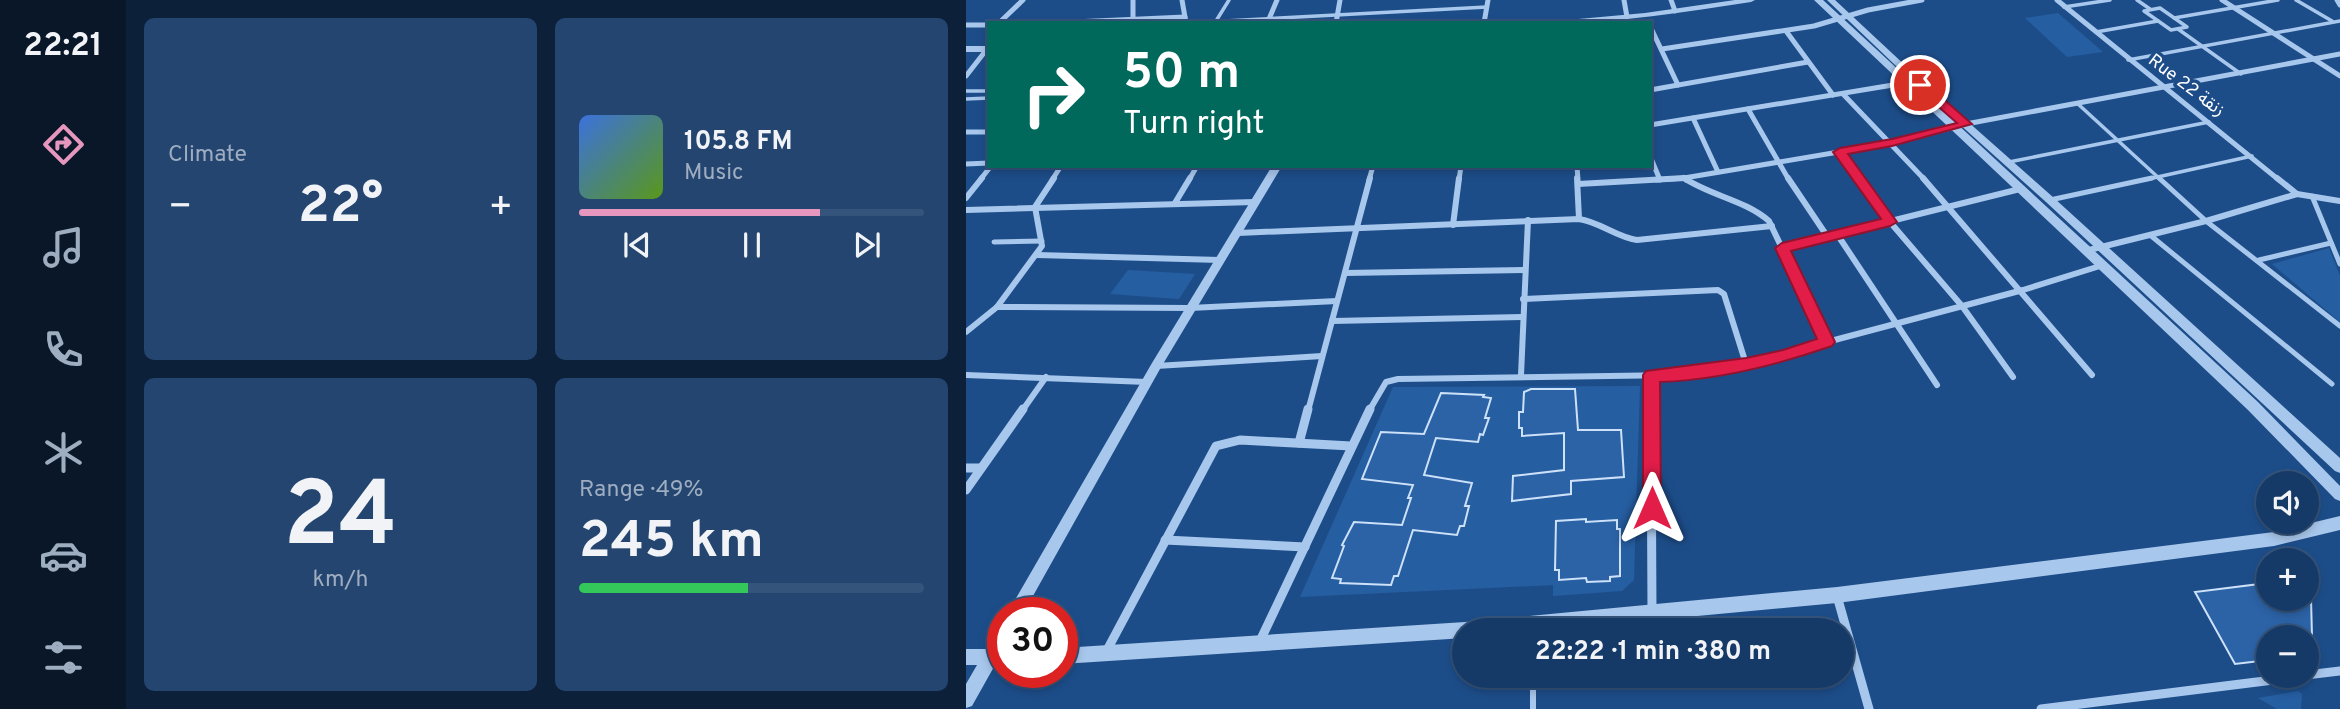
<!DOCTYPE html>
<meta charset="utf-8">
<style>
:root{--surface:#163a67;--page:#234570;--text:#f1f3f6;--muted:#9eadc0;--line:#35547b;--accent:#e797bd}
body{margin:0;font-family:Overpass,"Noto Sans Arabic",sans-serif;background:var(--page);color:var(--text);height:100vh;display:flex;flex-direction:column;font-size:26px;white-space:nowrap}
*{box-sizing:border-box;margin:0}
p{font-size:23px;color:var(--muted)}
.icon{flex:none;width:38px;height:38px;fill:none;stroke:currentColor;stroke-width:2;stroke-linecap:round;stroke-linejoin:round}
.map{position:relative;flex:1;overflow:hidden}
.side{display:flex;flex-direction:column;gap:18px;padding:18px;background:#0c2039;width:840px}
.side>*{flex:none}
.banner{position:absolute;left:21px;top:21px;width:665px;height:147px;border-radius:0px;box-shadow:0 4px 10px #0003,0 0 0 2px var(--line);background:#00695c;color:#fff;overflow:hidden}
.controls{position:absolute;left:1290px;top:471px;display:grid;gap:14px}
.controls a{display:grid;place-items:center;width:63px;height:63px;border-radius:50%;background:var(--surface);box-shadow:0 4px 10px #0003,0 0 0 2px var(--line);font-size:35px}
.speed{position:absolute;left:21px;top:597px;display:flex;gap:14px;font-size:35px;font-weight:700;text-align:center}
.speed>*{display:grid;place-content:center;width:91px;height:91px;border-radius:50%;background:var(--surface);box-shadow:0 4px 10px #0003,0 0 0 2px var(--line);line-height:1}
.speed .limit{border:10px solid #d22;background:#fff;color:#111}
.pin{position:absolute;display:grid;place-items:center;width:60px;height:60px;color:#fff;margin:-30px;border:4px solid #fff;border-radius:50%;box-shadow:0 2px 7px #0007}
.me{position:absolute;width:77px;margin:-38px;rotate:0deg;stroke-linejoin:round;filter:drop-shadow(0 0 5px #0008)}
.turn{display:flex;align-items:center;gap:24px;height:147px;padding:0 21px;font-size:32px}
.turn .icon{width:91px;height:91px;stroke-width:2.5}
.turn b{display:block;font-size:49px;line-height:60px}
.big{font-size:52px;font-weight:700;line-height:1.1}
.side .widget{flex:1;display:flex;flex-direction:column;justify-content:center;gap:10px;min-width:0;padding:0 24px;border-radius:10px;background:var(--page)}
.side .dial{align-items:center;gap:0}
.dial b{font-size:91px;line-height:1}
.song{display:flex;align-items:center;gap:21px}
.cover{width:84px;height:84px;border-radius:10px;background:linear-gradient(135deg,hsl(220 70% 55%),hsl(90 70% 35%))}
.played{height:7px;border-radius:4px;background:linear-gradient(90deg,var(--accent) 70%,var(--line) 70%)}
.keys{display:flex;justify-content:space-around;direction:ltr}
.heat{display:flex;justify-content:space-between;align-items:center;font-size:38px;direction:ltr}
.charge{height:10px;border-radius:5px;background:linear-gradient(90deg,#34c759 49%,var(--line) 0)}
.side .tiles{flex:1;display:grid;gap:18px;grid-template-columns:repeat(2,1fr)}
.trip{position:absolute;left:486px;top:618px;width:402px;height:70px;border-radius:35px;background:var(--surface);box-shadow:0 4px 10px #0003,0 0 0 2px var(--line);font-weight:700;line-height:70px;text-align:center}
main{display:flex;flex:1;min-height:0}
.menu{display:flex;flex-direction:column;width:126px;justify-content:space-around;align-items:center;background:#091729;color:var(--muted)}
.menu .icon{width:49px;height:49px}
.menu .current{color:var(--accent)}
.menu b{font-size:32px;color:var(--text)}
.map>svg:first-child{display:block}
.green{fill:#265ea2}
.building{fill:#2c63a7;stroke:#cde1f9;stroke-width:2}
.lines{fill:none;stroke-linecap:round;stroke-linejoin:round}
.service-far2{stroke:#a8c7ec;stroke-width:3.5}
.service-far1{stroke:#a8c7ec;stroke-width:5}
.service{stroke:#a8c7ec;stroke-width:6}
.minor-far2{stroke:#a8c7ec;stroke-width:5}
.minor-far1{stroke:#a8c7ec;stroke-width:6}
.minor{stroke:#a8c7ec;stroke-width:9}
.tertiary{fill:#a8c7ec;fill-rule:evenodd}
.route{fill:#e11d48;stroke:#92132f;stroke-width:2}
.labels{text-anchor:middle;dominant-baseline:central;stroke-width:7;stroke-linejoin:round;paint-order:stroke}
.far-street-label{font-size:18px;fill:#fff;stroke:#1d4d89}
</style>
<main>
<nav class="menu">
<b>22:21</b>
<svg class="icon current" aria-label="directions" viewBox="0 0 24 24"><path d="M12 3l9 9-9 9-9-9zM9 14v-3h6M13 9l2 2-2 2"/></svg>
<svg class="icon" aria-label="music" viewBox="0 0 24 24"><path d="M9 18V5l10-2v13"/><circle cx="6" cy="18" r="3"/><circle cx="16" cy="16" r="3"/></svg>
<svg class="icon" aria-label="phone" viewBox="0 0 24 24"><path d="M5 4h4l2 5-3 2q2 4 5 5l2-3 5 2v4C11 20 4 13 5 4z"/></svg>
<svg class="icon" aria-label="climate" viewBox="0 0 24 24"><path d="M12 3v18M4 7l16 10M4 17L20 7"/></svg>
<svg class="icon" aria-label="car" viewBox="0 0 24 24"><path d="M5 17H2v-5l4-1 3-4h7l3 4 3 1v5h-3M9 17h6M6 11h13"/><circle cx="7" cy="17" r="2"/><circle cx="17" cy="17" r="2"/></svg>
<svg class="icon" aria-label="filters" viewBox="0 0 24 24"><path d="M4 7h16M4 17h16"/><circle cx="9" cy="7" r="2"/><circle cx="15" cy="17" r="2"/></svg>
</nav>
<section class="side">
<div class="tiles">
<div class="widget"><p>Climate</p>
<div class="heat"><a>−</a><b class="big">22°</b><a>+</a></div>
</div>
<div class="widget">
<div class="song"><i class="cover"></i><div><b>105.8 FM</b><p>Music</p></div></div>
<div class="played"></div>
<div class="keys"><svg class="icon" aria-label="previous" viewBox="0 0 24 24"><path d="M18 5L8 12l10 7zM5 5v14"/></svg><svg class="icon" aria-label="pause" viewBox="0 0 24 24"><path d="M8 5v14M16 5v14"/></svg><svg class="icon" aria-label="next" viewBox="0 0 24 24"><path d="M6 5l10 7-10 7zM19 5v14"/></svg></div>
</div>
<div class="widget dial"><b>24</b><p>km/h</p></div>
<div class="widget"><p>Range · 49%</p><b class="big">245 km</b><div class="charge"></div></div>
</div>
</section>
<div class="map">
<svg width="1374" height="709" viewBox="0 0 1374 709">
<rect width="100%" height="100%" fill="#1d4d89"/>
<g class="green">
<path d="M 1092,13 L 1137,52 L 1101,57 L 1059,18 Z"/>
<path d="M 1363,248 L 1374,276 L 1374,322 L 1306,264 Z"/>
<path d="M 162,270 L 229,274 L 213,299 L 144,294 Z"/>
<path d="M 674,386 L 668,580 L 656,591 L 587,596 L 587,585 L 334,597 L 427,387 Z"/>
<path d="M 1332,691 L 1336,694 L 1335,709 L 1311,709 L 1292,698 Z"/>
</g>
<g class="building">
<path d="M 565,389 L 609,389 L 612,430 L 655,430 L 658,477 L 605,481 L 605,494 L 546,501 L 547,476 L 598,470 L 598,433 L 556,436 L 556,428 L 553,428 L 553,412 L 557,412 L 558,392 Z"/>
<path d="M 475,393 L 518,395 L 517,397 L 525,398 L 519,418 L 523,418 L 517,435 L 514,434 L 512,442 L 470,438 L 458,475 L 506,483 L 499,506 L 503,506 L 498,526 L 494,526 L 491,535 L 447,530 L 432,576 L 428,576 L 425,585 L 374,583 L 375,579 L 366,578 L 378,546 L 376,545 L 388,522 L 436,525 L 445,498 L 442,498 L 447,485 L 396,479 L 415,432 L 458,434 Z"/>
<path d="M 620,519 L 620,522 L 651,520 L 651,529 L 654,529 L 654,576 L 644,577 L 644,581 L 621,582 L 620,578 L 593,580 L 593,570 L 589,570 L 590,521 Z"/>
<path d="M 1302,583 L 1302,598 L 1345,598 L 1346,637 L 1302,637 L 1302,660 L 1269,664 L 1229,592 Z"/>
</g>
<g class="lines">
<g class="service-far2">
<path d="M 1171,0 L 1184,9"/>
<path d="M 1330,0 L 1366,21"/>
<path d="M 1098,7 L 1144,0"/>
<path d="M 1194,8 L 1221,27 L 1205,30 L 1178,11 Z"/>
<path d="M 1208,18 L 1312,0"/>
<path d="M 250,21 L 263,0"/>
<path d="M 220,23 L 521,7"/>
<path d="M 1212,29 L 1275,74"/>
<path d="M 1130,32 L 1192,21"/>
<path d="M 1162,60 L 1374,21"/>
<path d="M 0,91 L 23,91"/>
<path d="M 0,99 L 23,98"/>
<path d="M 1112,104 L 1195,180"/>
<path d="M 1043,162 L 1243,122"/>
<path d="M 1178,180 L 1286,156"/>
</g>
<g class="service-far1">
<path d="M 1193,178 L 1240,221 L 1374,326"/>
<path d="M 1346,196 L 1374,264"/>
<path d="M 1084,200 L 1186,178"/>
<path d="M 1184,235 L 1366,384"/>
<path d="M 28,242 L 76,241"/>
<path d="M 1293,260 L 1365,243"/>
</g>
<path class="service" d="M 567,676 L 567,709"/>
<g class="minor-far2">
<path d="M 167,0 L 167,20"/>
<path d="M 216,0 L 220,23"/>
<path d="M 658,0 L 661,17"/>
<path d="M 705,0 L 709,11"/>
<path d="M 1091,0 L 1313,180"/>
<path d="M 1256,0 L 1374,76"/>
<path d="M 1371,0 L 1374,5"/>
<path d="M 303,19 L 311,0"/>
<path d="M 33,23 L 57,0"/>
<path d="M 85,23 L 219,17"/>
<path d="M 370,23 L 374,0"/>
<path d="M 518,23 L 522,0"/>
<path d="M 0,25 L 23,25"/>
<path d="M 684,26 L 712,85"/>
<path d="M 820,31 L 867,95"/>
<path d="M 696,49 L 848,26 L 902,10 L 956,0"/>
<path d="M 0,76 L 21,49"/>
<path d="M 684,90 L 842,62"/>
<path d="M 877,94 L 959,180"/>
<path d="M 782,109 L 823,180"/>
<path d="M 727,118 L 752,172"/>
<path d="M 684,125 L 939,83"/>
<path d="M 0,132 L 23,132"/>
<path d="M 874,152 L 894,180"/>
<path d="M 684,156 L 694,180"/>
<path d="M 0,164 L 23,163"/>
<path d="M 611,166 L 612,180"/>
<path d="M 718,178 L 720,180"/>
<path d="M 14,180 L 25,166"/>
<path d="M 86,180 L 95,166"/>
<path d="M 223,180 L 231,166"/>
<path d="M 403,180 L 407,166"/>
<path d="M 493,180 L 495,166"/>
<path d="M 690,180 L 718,178 L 926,143 L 1000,124 L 1374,54"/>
</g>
<g class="minor-far1">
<path d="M 611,178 L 613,219"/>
<path d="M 718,178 C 745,196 779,200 803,221 L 861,342"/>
<path d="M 822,178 L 861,236"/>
<path d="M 892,178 L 924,222 L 996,306 L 1047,377"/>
<path d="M 957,178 L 1126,375"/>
<path d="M 1311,178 L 1331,194"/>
<path d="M 612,184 L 719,178"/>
<path d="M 0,198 L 16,178"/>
<path d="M 209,203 L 224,178"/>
<path d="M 0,210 L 289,202"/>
<path d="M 487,225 L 493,178"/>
<path d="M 272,233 L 613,219 C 634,222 650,237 671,240 L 806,226"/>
<path d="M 871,234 L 971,385"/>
<path d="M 816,248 L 1054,189"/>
<path d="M 1119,251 L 1240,221 L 1331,194 L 1374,201"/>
<path d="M 71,255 L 254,260"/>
<path d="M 379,273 L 558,270"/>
<path d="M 557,299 L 752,290 L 758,294 L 780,364"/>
<path d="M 31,307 L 224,308 L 371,301"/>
<path d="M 366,321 L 556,317"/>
<path d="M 0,332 L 31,307 L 76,246 L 69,207 L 88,178"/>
<path d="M 190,366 L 356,356"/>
<path d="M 0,375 L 181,382"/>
<path d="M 555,375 L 562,220"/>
<path d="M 685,375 L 685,411"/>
<path d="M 56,411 L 80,377"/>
<path d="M 342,411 L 404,178"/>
<path d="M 403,411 L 420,382 L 432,379 L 711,375 L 780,364 L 817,357 L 861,342 L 1057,290 L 1134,266"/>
</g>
<g class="minor">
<path d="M 685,409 L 686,613"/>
<path d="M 333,443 L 342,409"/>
<path d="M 0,468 L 15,468"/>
<path d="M 0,490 L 57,409"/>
<path d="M 199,540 L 339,547"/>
<path d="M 871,596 L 903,709"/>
<path d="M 294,641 L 404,409"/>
<path d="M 140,652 L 250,446 L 274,440 L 385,446"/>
<path d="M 1340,675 L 1374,671"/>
<path d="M 1075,709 L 1339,676"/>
</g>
<g class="tertiary">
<path d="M 769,0 L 789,0 L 785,2 C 719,12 653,23 586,23 L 590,21 L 679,13 Z"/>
<path d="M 848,0 L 857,0 L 1292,402 L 1374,486 L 1374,501 L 1369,499 L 1282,410 Z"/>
<path d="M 861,0 L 869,0 L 957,82 L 1088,198 L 1374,458 L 1374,473 L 1369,471 L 1080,202 L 951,86 Z"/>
<rect x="0" y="46" width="23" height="6"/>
<path d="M 306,166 L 316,166 L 194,369 L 58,612 L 42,612 L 186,363 Z"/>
<path d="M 1374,516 L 1374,530 L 1308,546 L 871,603 L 582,630 L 499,630 L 499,638 L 96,664 L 96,648 L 499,622 L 871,587 L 1308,532 Z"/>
<path d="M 37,628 L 37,665 L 29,665 L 6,706 L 0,708 L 0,684 L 11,665 L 0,665 L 0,649 L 21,649 L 31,630 Z"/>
</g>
</g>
<path class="route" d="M 950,82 L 958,82 L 1006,124 L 926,146 L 882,154 L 931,222 L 924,226 L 825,251 L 869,342 L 866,346 C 811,365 753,380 694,382 L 695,508 L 692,514 L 686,516 L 679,514 L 677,508 L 677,375 L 680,371 L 780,358 L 817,350 L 851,339 L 809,248 L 816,243 L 915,219 L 867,152 L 874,148 L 926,139 L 991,123 L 950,87 Z"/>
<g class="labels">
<g class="far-street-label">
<text transform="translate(1220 86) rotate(37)">Rue 22 زنقة</text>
</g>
</g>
</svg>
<div class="controls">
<a><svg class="icon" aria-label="sound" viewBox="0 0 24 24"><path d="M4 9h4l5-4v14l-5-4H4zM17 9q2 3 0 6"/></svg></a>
<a>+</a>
<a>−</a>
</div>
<div class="speed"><div class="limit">30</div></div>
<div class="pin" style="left:954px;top:85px;background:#d93025"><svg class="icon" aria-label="arrive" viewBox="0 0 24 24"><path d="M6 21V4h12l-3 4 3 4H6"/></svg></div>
<svg class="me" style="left:686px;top:508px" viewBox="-20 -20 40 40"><path d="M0-17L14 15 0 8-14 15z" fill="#e11d48" stroke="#fff" stroke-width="4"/></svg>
<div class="trip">22:22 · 1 min · 380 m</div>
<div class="banner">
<div class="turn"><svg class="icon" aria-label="right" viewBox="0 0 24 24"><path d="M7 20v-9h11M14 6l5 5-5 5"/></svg><div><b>50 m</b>Turn right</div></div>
</div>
</div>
</main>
